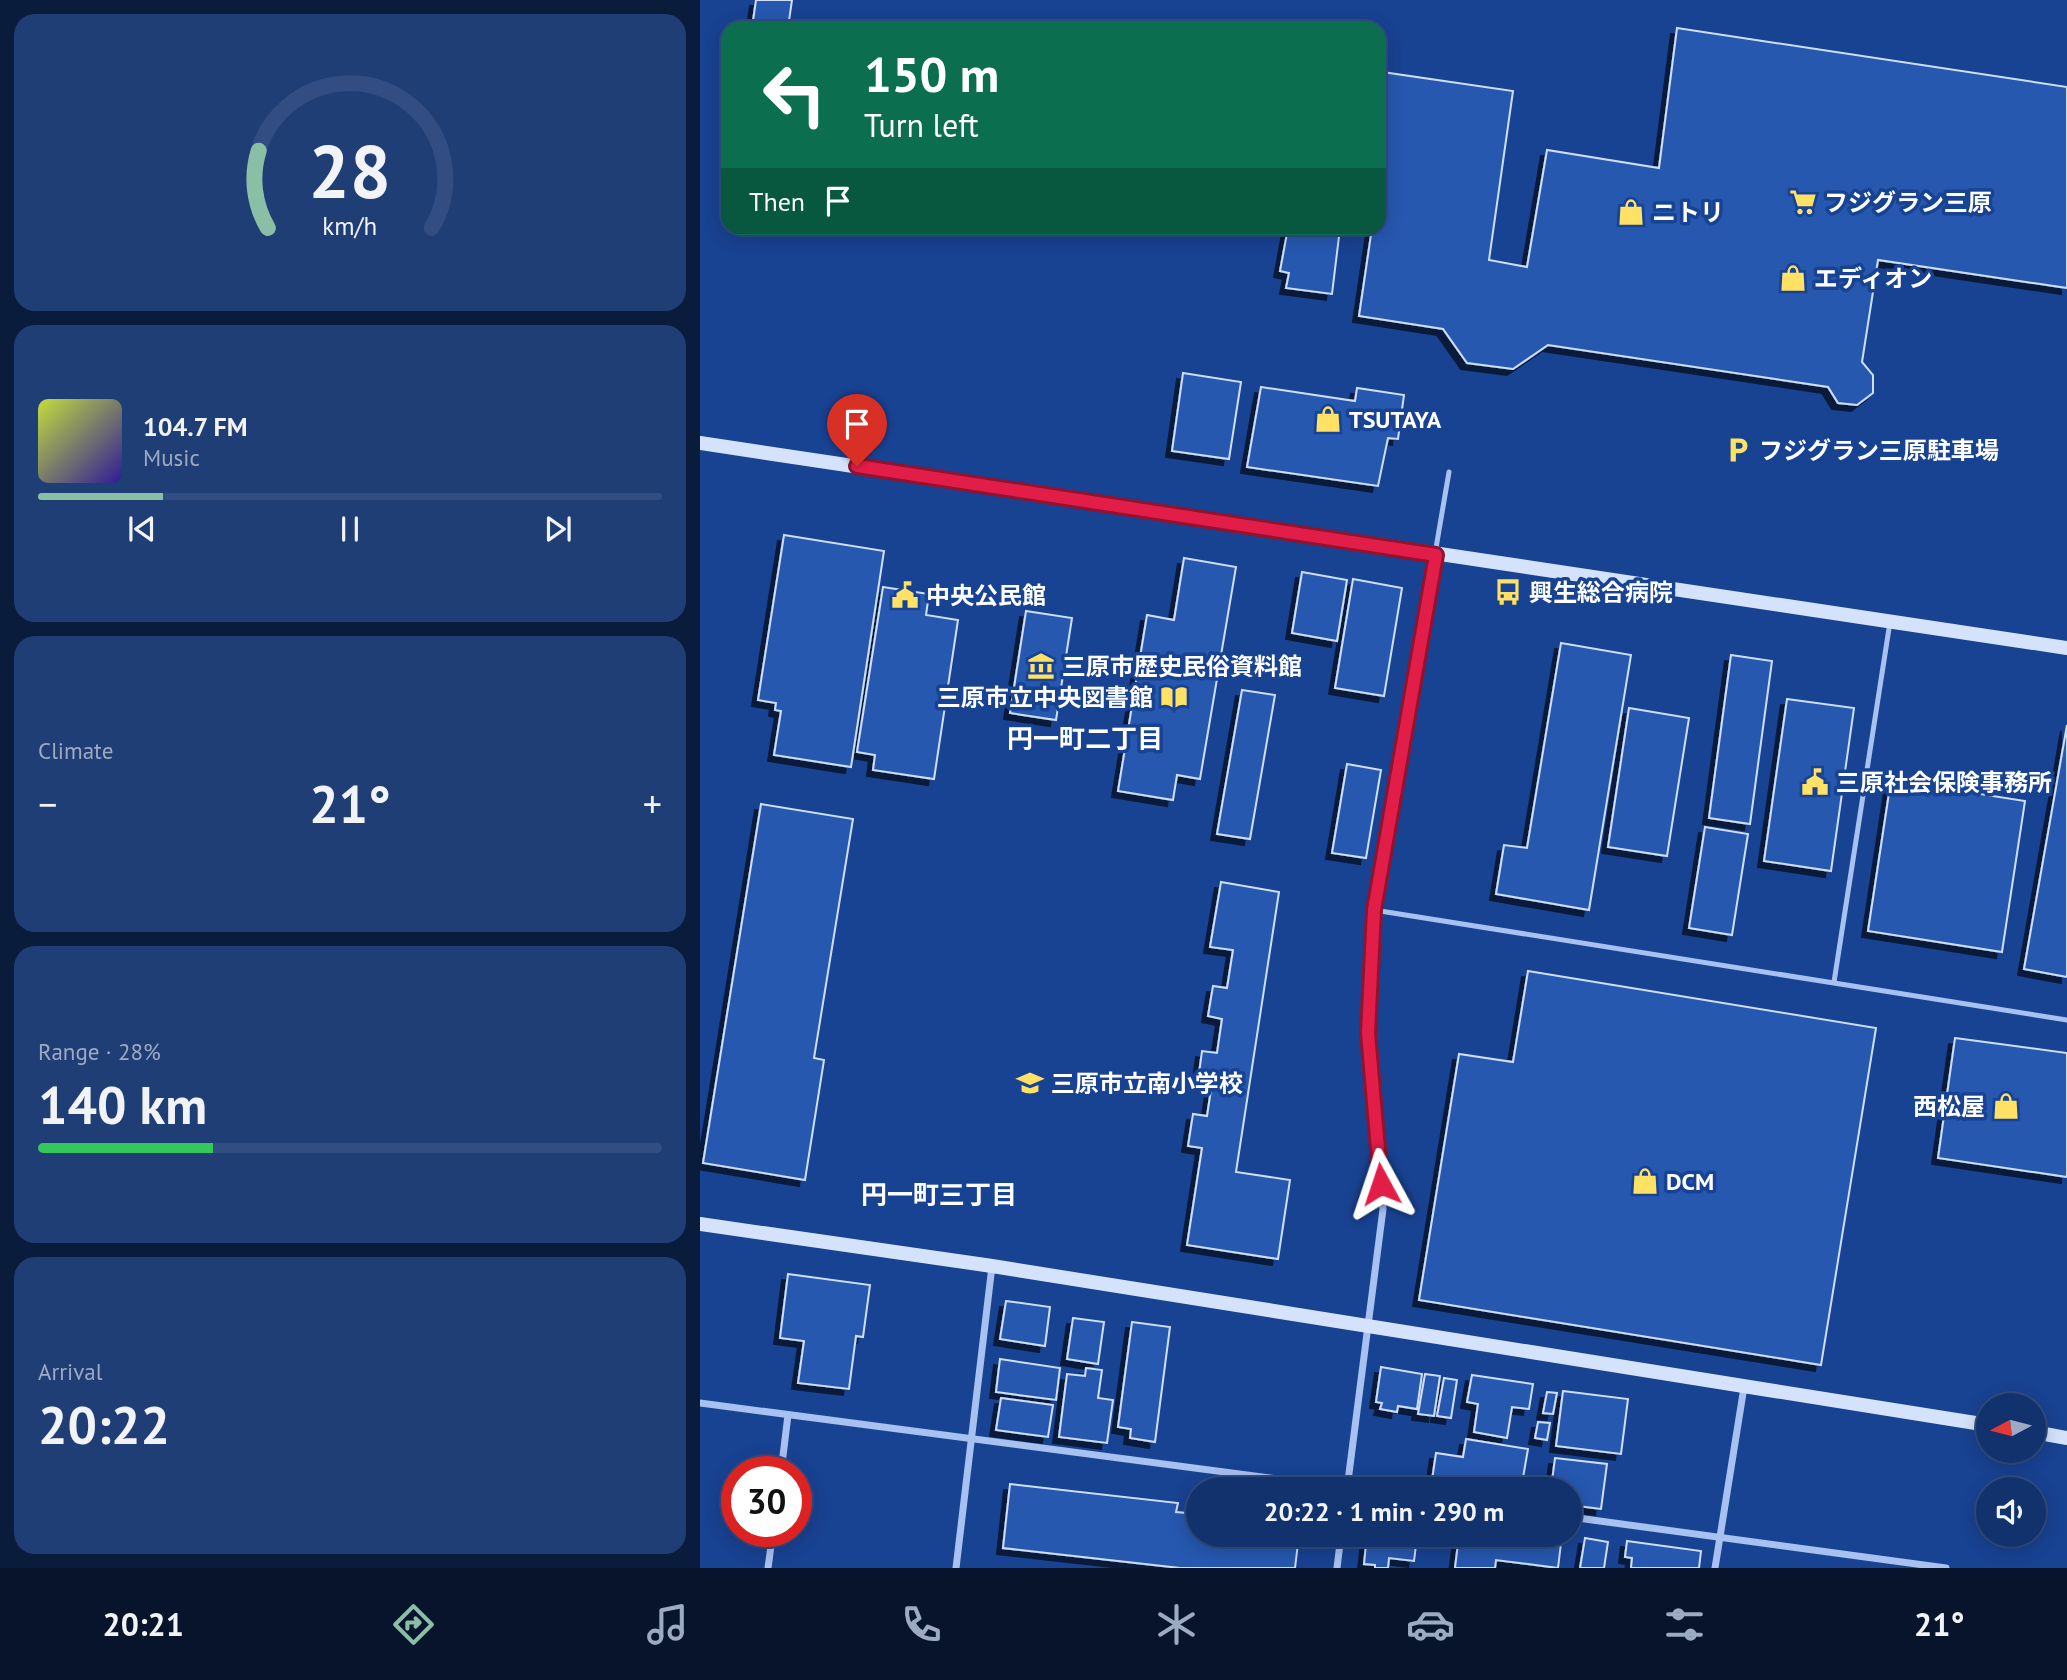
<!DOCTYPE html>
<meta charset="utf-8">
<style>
:root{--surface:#12326e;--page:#1f3e76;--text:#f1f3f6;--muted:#9caac2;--line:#314d81;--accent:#8abfa5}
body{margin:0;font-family:"PT Sans","Noto Sans JP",sans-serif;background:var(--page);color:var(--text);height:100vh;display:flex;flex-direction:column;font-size:26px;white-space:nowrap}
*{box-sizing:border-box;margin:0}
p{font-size:23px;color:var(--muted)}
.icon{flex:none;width:38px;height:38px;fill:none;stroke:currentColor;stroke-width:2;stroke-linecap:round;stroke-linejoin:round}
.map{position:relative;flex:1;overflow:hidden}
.details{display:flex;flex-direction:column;gap:14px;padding:14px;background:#0a1c3c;width:700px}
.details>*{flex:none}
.banner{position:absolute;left:21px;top:21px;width:665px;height:214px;border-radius:21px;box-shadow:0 4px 18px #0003,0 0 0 2px var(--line);background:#0b6e4f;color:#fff;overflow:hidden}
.needle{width:46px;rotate:263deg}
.buttons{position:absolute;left:1276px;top:1393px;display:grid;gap:14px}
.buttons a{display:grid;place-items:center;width:70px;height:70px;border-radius:50%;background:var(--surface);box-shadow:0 4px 18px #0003,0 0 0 2px var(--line);font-size:35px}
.speed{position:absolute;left:21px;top:1456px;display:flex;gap:14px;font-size:35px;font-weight:700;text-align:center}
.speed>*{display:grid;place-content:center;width:91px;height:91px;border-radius:50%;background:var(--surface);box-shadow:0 4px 18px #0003,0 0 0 2px var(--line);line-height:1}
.speed .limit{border:10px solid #d22;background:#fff;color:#111}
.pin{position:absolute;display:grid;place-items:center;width:60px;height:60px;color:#fff;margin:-72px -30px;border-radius:50% 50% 50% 0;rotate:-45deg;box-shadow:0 0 7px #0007}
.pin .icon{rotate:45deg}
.me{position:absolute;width:77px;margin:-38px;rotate:355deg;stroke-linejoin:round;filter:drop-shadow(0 0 5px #0008)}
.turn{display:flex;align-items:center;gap:24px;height:147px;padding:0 28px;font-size:32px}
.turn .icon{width:91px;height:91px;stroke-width:2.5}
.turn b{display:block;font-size:49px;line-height:60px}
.then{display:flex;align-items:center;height:66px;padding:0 28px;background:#0003;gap:14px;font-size:26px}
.big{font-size:52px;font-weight:700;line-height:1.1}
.details .tile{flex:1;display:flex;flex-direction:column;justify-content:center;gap:10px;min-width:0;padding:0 24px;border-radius:21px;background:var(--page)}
.details .dial{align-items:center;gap:0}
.dial svg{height:182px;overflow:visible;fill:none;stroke:var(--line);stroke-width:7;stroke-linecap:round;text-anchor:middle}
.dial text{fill:var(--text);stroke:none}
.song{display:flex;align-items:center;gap:21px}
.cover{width:84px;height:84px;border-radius:10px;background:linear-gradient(135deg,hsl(70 70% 55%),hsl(250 70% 35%))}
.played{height:7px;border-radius:4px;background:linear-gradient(90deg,var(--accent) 20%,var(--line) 20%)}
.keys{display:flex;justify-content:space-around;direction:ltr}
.heat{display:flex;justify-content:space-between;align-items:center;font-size:38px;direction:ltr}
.charge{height:10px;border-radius:5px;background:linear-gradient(90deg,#34c759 28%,var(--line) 0)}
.trip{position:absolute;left:486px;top:1477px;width:396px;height:70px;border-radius:35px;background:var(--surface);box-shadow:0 4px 18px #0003,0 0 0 2px var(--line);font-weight:700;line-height:70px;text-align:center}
.tab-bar{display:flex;height:112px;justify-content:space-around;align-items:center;background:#07142c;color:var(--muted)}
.tab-bar .icon{width:49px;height:49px}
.tab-bar .current{color:var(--accent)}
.tab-bar b{font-size:32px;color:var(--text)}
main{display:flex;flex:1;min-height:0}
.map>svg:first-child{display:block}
.building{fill:#2758b0;stroke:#cedefb;stroke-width:2;filter:url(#shadow)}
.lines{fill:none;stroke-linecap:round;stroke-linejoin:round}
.lane{stroke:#a7c1f0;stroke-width:5}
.street{stroke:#a7c1f0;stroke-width:7}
.secondary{stroke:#d5e2fb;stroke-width:14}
.route-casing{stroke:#92132f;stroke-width:18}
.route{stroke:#e11d48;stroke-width:12}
.labels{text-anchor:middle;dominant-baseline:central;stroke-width:7;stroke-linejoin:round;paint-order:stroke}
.poi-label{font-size:24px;font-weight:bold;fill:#fff;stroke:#184292;text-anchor:start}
.neighbourhood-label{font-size:26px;font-weight:bold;fill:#fff;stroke:#184292}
</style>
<main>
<section class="details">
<div class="tile dial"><svg viewBox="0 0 100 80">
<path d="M14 69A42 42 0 1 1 86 69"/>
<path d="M14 69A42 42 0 0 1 10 35" stroke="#8abfa5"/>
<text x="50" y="56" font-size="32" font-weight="700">28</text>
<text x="50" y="72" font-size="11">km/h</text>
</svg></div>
<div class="tile">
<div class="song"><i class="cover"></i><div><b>104.7 FM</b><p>Music</p></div></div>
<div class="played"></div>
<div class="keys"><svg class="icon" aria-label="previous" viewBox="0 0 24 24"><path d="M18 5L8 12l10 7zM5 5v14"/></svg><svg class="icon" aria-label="pause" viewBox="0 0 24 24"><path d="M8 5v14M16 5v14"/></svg><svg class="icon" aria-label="next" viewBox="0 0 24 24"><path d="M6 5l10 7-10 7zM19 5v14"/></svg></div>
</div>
<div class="tile"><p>Climate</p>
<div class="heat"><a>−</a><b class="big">21°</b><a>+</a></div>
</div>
<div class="tile"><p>Range · 28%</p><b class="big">140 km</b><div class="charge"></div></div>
<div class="tile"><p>Arrival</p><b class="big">20:22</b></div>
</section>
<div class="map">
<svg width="1367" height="1568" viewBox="0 0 1367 1568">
<defs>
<filter id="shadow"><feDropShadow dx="-6" dy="6" stdDeviation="0" flood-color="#0009"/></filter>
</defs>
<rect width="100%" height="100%" fill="#184292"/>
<g class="building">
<path d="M 56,0 L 92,0 L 88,28 L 52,28 Z"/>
<path d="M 977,28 L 1367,87 L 1367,288 L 1178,260 L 1162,362 L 1173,375 L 1173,393 L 1157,405 L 1138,403 L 1128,387 L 848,345 L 813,369 L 767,363 L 743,329 L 659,316 L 672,228 L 679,228 L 679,177 L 687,124 L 679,123 L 682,72 L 813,91 L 789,260 L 827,267 L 847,150 L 959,168 Z"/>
<path d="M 588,228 L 640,228 L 632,294 L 586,288 L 589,273 L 580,271 Z"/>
<path d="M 483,373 L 541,382 L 529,459 L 472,451 Z"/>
<path d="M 561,387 L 655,401 L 657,388 L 704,395 L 698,439 L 688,438 L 678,486 L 547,467 Z"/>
<path d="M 84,535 L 184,551 L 151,767 L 74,755 L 81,711 L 75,710 L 76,703 L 58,700 Z"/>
<path d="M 484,558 L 536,567 L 500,779 L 477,775 L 473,800 L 418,791 L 447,615 L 474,620 Z"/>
<path d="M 602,572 L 647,580 L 637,641 L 592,633 Z"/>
<path d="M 653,579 L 702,588 L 684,696 L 635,688 Z"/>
<path d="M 183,587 L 229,594 L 226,615 L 258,620 L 234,779 L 173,770 L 175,755 L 157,752 Z"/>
<path d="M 326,611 L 372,618 L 356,720 L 310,713 Z"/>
<path d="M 861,643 L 931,655 L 889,910 L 796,894 L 804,845 L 827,848 Z"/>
<path d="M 1031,655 L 1072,661 L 1050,824 L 1009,818 Z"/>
<path d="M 542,690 L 575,695 L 550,839 L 517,834 Z"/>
<path d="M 1087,699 L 1154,708 L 1131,871 L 1064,861 Z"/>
<path d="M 929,708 L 989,718 L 967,856 L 908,847 Z"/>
<path d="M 1367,725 L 1367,977 L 1324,969 Z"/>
<path d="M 647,764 L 681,770 L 666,858 L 632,853 Z"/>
<path d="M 1191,780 L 1325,801 L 1302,952 L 1168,931 Z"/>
<path d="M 61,804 L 153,819 L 114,1058 L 124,1060 L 105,1180 L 3,1163 Z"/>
<path d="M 1005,827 L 1048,834 L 1032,935 L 989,928 Z"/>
<path d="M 521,882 L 579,892 L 536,1172 L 590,1180 L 578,1259 L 487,1245 L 502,1148 L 488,1146 L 493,1114 L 507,1116 L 512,1083 L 498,1081 L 502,1051 L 517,1053 L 522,1019 L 508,1016 L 513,986 L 527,988 L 533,950 L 510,947 Z"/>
<path d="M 828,971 L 1176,1028 L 1121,1365 L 719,1300 L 759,1054 L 813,1062 Z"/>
<path d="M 1255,1038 L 1367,1053 L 1367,1177 L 1238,1158 Z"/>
<path d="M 88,1274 L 170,1285 L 163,1337 L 156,1336 L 149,1389 L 98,1383 L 104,1341 L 80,1338 Z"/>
<path d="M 306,1301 L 350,1307 L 345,1346 L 300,1339 Z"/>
<path d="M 373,1318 L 404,1322 L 398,1364 L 367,1359 Z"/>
<path d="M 432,1322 L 470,1327 L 455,1442 L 430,1438 L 431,1429 L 418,1427 Z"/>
<path d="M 300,1359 L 360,1368 L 356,1400 L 296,1392 Z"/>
<path d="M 681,1367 L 722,1374 L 717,1409 L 698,1406 L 697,1412 L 680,1409 L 682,1403 L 676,1402 Z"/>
<path d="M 386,1368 L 402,1370 L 398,1398 L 413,1400 L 407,1443 L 359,1437 L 367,1374 L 385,1376 Z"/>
<path d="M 725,1374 L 740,1376 L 734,1416 L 718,1414 Z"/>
<path d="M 772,1375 L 833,1384 L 829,1409 L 812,1407 L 807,1438 L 774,1432 L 778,1404 L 767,1402 Z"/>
<path d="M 744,1378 L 757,1380 L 751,1418 L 737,1416 Z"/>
<path d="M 863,1391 L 928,1399 L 921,1454 L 856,1446 Z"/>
<path d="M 847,1392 L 857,1393 L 853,1414 L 843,1413 Z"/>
<path d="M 301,1398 L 353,1405 L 348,1437 L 296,1430 Z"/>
<path d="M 838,1422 L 850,1423 L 847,1440 L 835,1438 Z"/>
<path d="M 766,1439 L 828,1449 L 821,1489 L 786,1489 L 732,1480 L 736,1453 L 763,1457 Z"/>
<path d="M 855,1458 L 907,1464 L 901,1509 L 870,1505 L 870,1489 L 851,1489 Z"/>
<path d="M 310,1484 L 478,1503 L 476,1512 L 499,1514 L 499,1535 L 599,1535 L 595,1568 L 480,1568 L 303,1548 Z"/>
<path d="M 667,1535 L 708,1535 L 707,1544 L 716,1545 L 714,1561 L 689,1558 L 688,1568 L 675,1568 L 675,1565 L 664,1564 Z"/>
<path d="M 759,1535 L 862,1535 L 858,1568 L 796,1560 L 795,1568 L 755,1568 Z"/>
<path d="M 885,1538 L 908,1542 L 904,1568 L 880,1568 Z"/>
<path d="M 927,1541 L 1001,1551 L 999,1568 L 931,1568 L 932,1558 L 925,1557 Z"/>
</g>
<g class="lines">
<g class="lane">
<path d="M 749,472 L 674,910 L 1367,1020"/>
<path d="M 1134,982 L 1190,622"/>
</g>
<g class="street">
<path d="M 0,1403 L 654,1489"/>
<path d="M 81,1472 L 88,1415"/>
<path d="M 647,1489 L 683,1209 L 668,1033 L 674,910"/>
<path d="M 870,1517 L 1246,1568"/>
<path d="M 68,1568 L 73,1531"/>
<path d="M 256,1568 L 292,1266"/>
<path d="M 637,1568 L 641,1535"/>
<path d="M 1015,1568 L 1044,1387"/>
</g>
<g class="secondary">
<path d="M 0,443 L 1367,648"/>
<path d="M 0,1224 L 292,1266 L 1288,1425"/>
<path d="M 1334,1432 L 1367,1438"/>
</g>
</g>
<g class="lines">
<defs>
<path id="route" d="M 157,466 L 736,555 L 674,910 L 668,1033 L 681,1184"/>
</defs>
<use href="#route" class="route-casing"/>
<use href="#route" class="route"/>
</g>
<defs>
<symbol id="supermarket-bare" viewBox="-9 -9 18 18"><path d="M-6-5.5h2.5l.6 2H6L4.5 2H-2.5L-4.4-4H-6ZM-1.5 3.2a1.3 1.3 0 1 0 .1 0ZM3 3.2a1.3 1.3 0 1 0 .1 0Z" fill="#ffe166" stroke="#184292" stroke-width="2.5" paint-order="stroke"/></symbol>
<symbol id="shop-bare" viewBox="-9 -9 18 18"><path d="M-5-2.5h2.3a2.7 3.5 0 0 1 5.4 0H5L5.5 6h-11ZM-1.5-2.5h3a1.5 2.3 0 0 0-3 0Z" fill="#ffe166" stroke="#184292" stroke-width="2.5" paint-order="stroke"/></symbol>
<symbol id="parking-bare" viewBox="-9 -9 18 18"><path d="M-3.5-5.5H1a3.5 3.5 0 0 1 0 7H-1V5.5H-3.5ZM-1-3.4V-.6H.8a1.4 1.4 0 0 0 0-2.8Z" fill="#ffe166" stroke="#184292" stroke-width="2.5" paint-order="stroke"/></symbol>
<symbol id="bus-bare" viewBox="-9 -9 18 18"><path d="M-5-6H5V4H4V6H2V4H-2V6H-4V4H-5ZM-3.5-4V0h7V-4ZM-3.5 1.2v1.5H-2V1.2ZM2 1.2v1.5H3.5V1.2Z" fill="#ffe166" stroke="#184292" stroke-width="2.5" paint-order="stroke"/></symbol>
<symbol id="civic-bare" viewBox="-9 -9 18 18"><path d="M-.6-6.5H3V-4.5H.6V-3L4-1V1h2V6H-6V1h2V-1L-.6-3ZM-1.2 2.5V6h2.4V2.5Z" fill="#ffe166" stroke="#184292" stroke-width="2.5" paint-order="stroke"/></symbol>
<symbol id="museum-bare" viewBox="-9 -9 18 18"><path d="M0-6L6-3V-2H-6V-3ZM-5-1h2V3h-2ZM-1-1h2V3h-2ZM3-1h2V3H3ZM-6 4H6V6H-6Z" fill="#ffe166" stroke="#184292" stroke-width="2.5" paint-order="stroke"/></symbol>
<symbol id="library-bare" viewBox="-9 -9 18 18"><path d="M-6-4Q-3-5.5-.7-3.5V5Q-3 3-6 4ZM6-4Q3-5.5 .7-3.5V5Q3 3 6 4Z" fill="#ffe166" stroke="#184292" stroke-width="2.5" paint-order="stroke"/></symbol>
<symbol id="school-bare" viewBox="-9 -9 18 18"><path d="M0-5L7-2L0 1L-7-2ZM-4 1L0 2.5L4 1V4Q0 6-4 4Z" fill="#ffe166" stroke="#184292" stroke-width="2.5" paint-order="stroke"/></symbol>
</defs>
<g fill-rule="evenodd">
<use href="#supermarket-bare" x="1084" y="183" width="38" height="38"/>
<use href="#shop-bare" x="912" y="193" width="38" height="38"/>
<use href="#shop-bare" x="1074" y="259" width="38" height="38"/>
<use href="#shop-bare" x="609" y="400" width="38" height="38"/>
<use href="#parking-bare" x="1019" y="431" width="38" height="38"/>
<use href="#bus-bare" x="789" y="573" width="38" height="38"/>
<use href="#civic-bare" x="186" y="576" width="38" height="38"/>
<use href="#museum-bare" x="322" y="647" width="38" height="38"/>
<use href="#library-bare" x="455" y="678" width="38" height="38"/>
<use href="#civic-bare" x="1096" y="763" width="38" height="38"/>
<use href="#school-bare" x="311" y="1064" width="38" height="38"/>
<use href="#shop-bare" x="1287" y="1087" width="38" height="38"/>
<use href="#shop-bare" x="926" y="1162" width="38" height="38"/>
</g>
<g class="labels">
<g class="poi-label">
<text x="1124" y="202">フジグラン三原</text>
<text x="952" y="212">ニトリ</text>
<text x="1114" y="278">エディオン</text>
<text x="649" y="419">TSUTAYA</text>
<text x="1059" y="450">フジグラン三原駐車場</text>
<text x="829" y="592">興生総合病院</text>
<text x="226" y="595">中央公民館</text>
<text x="362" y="666">三原市歴史民俗資料館</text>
<text x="453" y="697" text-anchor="end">三原市立中央図書館</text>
<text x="1136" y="782">三原社会保険事務所</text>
<text x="351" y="1083">三原市立南小学校</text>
<text x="1285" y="1106" text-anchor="end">西松屋</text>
<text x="966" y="1181">DCM</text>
</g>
<g class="neighbourhood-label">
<text x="385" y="738">円一町二丁目</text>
<text x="239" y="1194">円一町三丁目</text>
</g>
</g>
</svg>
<div class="buttons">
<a><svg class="needle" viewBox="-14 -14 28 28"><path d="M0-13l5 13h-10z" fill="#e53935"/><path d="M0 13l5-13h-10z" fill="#9caac2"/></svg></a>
<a><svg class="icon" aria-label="sound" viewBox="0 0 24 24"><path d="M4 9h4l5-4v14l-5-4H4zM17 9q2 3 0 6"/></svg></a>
</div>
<div class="speed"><div class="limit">30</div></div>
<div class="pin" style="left:157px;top:466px;background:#d93025"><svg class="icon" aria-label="arrive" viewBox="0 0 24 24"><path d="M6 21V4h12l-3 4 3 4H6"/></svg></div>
<svg class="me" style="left:681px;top:1184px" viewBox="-20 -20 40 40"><path d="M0-17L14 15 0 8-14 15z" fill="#e11d48" stroke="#fff" stroke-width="4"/></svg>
<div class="trip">20:22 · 1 min · 290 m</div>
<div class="banner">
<div class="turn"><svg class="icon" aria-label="left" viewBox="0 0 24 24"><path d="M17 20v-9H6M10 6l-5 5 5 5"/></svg><div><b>150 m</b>Turn left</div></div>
<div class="then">Then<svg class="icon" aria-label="arrive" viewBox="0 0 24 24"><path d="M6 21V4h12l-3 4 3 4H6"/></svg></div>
</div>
</div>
</main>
<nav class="tab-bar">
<b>20:21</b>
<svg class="icon current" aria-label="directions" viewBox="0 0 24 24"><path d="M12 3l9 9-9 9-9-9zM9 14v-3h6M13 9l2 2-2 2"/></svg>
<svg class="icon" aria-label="music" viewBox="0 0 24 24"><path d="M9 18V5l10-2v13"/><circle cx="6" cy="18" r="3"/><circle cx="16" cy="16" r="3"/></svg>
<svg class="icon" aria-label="phone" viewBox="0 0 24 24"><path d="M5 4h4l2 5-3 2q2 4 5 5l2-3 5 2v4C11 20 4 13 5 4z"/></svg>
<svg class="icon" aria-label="climate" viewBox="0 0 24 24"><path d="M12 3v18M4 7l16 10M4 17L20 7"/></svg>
<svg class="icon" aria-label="car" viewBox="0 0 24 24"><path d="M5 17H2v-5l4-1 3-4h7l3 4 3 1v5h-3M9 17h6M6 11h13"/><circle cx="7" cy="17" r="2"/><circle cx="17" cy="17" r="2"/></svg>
<svg class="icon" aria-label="filters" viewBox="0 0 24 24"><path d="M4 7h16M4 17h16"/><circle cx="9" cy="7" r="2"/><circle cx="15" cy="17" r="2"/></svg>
<b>21°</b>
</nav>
